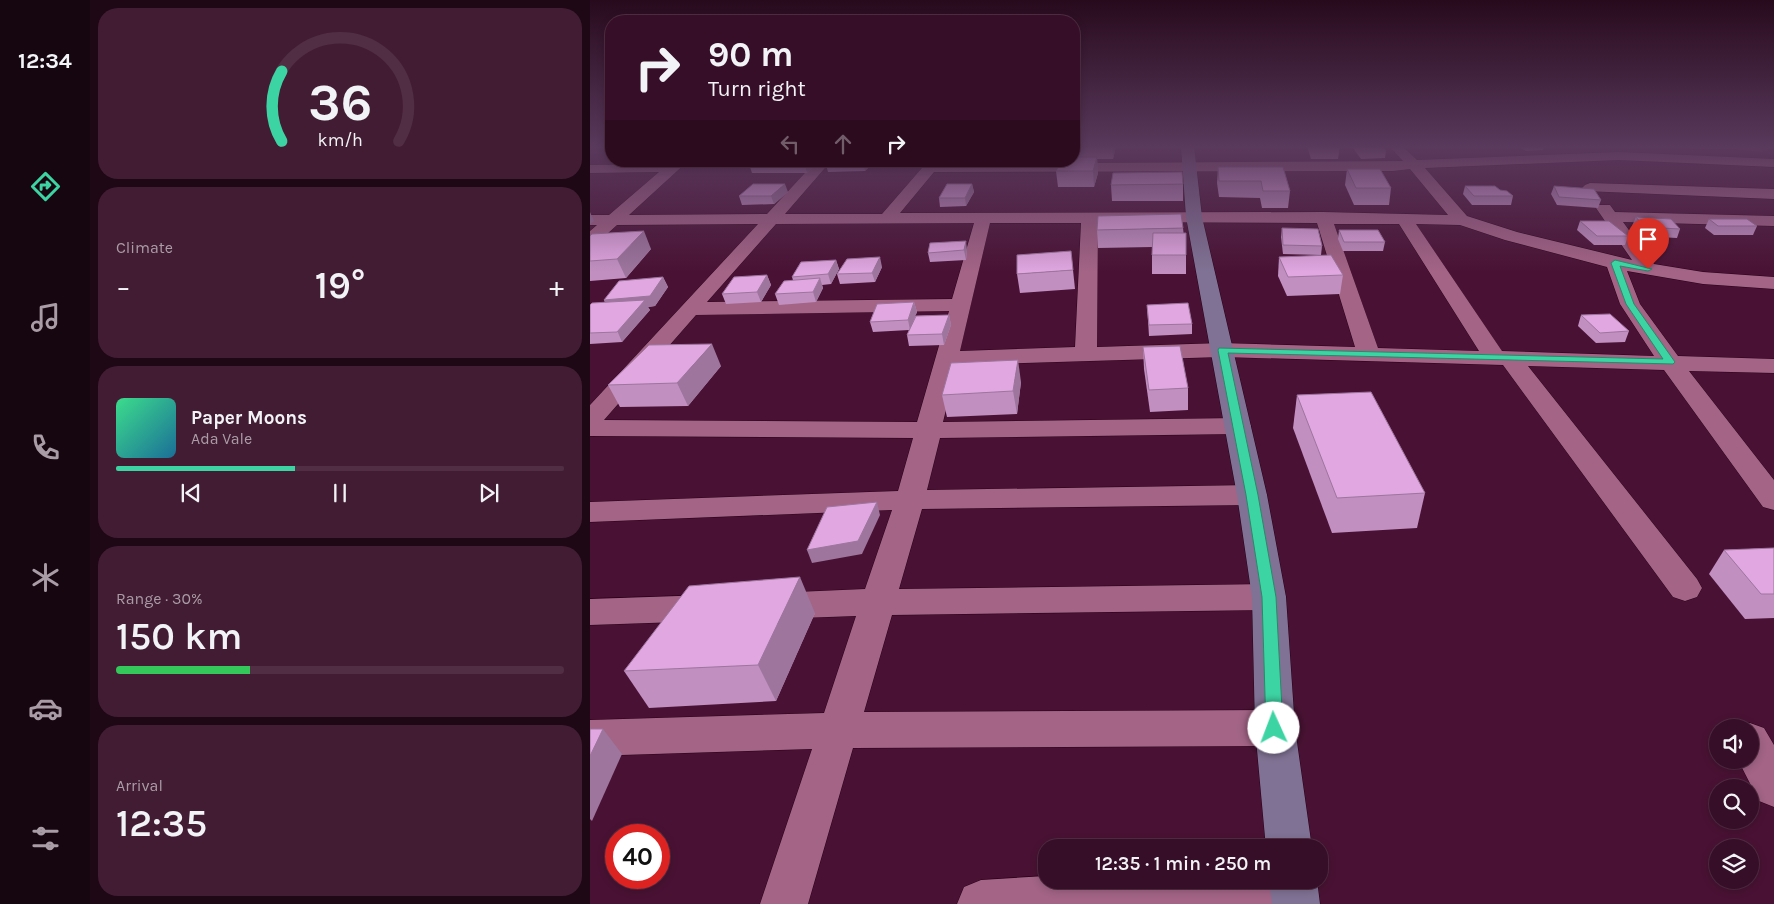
<!DOCTYPE html>
<meta charset="utf-8">
<style>
:root{--surface:#370e27;--page:#421c33;--text:#f1f3f6;--muted:#aa9ca7;--line:#512e44;--accent:#3dd4a3}
body{margin:0;font-family:Karla,sans-serif;background:var(--page);color:var(--text);height:100vh;display:flex;flex-direction:column;font-size:19px;white-space:nowrap}
*{box-sizing:border-box;margin:0}
p{font-size:16px;color:var(--muted)}
.icon{flex:none;width:28px;height:28px;fill:none;stroke:currentColor;stroke-width:2;stroke-linecap:round;stroke-linejoin:round}
.map{position:relative;flex:1;overflow:hidden}
.details{display:flex;flex-direction:column;gap:8px;padding:8px;background:#1e0815;width:500px}
.details>*{flex:none}
.guide{position:absolute;left:15px;top:15px;width:475px;height:152px;border-radius:20px;box-shadow:0 2px 8px #0003,0 0 0 1px var(--line);background:#370e27;color:var(--text);overflow:hidden}
.tools{position:absolute;left:1119px;top:719px;display:grid;gap:10px}
.tools a{display:grid;place-items:center;width:50px;height:50px;border-radius:50%;background:var(--surface);box-shadow:0 2px 8px #0003,0 0 0 1px var(--line);font-size:25px}
.speed{position:absolute;left:15px;top:824px;display:flex;gap:10px;font-size:25px;font-weight:700;text-align:center}
.speed>*{display:grid;place-content:center;width:65px;height:65px;border-radius:50%;background:var(--surface);box-shadow:0 2px 8px #0003,0 0 0 1px var(--line);line-height:1}
.speed .limit{border:8px solid #d22;background:#fff;color:#111}
.pin{position:absolute;display:grid;place-items:center;width:42px;height:42px;color:#fff;margin:-51px -21px;border-radius:50% 50% 50% 0;rotate:-45deg;box-shadow:0 0 5px #0007}
.pin .icon{rotate:45deg}
.me{position:absolute;width:55px;margin:-28px;rotate:358deg;stroke-linejoin:round;filter:drop-shadow(0 0 4px #0008)}
.turn{display:flex;align-items:center;gap:18px;height:105px;padding:0 20px;font-size:22px}
.turn .icon{width:65px;height:65px;stroke-width:2.5}
.turn b{display:block;font-size:35px;line-height:42px}
.lanes{display:flex;align-items:center;height:48px;padding:0 20px;background:#0003;justify-content:center;gap:25px;direction:ltr}
.lanes .off{opacity:.35}
.big{font-size:38px;font-weight:600;line-height:1.1}
.details .card{flex:1;display:flex;flex-direction:column;justify-content:center;gap:8px;min-width:0;padding:0 18px;border-radius:20px;background:var(--page)}
.details .dial{align-items:center;gap:0}
.dial svg{height:130px;overflow:visible;fill:none;stroke:var(--line);stroke-width:7;stroke-linecap:round;text-anchor:middle}
.dial text{fill:var(--text);stroke:none}
.song{display:flex;align-items:center;gap:15px}
.cover{width:60px;height:60px;border-radius:8px;background:linear-gradient(135deg,hsl(150 70% 55%),hsl(200 70% 35%))}
.played{height:5px;border-radius:2px;background:linear-gradient(90deg,var(--accent) 40%,var(--line) 40%)}
.keys{display:flex;justify-content:space-around;direction:ltr}
.heat{display:flex;justify-content:space-between;align-items:center;font-size:28px;direction:ltr}
.charge{height:8px;border-radius:4px;background:linear-gradient(90deg,#34c759 30%,var(--line) 0)}
.trip{position:absolute;left:448px;top:839px;width:290px;height:50px;border-radius:20px;background:var(--surface);box-shadow:0 2px 8px #0003,0 0 0 1px var(--line);font-weight:600;line-height:50px;text-align:center}
main{display:flex;flex:1;min-height:0}
.tabs{display:flex;flex-direction:column;width:90px;justify-content:space-around;align-items:center;background:#160610;color:var(--muted)}
.tabs .icon{width:35px;height:35px}
.tabs .on{color:var(--accent)}
.tabs b{font-size:22px;color:var(--text)}
.map>svg:first-child{display:block}
.water{fill:#7b3b60}
.lines{fill:none;stroke-linecap:round;stroke-linejoin:round}
.street-casing{stroke:#28011a;stroke-width:1}
.secondary-casing{stroke:#28011a;stroke-width:1}
.street{fill:#a36486;fill-rule:evenodd}
.secondary{fill:#807294;fill-rule:evenodd}
.wall{fill:#c190c1}
.shaded-wall{fill:#9d759d}
.building{fill:#e0a7e0;stroke:#9d759d}
.route{fill:#3dd4a3;stroke:#288a6a}
</style>
<main>
<nav class="tabs">
<b>12:34</b>
<svg class="icon on" aria-label="directions" viewBox="0 0 24 24"><path d="M12 3l9 9-9 9-9-9zM9 14v-3h6M13 9l2 2-2 2"/></svg>
<svg class="icon" aria-label="music" viewBox="0 0 24 24"><path d="M9 18V5l10-2v13"/><circle cx="6" cy="18" r="3"/><circle cx="16" cy="16" r="3"/></svg>
<svg class="icon" aria-label="phone" viewBox="0 0 24 24"><path d="M5 4h4l2 5-3 2q2 4 5 5l2-3 5 2v4C11 20 4 13 5 4z"/></svg>
<svg class="icon" aria-label="climate" viewBox="0 0 24 24"><path d="M12 3v18M4 7l16 10M4 17L20 7"/></svg>
<svg class="icon" aria-label="car" viewBox="0 0 24 24"><path d="M5 17H2v-5l4-1 3-4h7l3 4 3 1v5h-3M9 17h6M6 11h13"/><circle cx="7" cy="17" r="2"/><circle cx="17" cy="17" r="2"/></svg>
<svg class="icon" aria-label="filters" viewBox="0 0 24 24"><path d="M4 7h16M4 17h16"/><circle cx="9" cy="7" r="2"/><circle cx="15" cy="17" r="2"/></svg>
</nav>
<section class="details">
<div class="card dial"><svg viewBox="0 0 100 80">
<path d="M14 69A42 42 0 1 1 86 69"/>
<path d="M14 69A42 42 0 0 1 14 26" stroke="#3dd4a3"/>
<text x="50" y="56" font-size="32" font-weight="700">36</text>
<text x="50" y="72" font-size="11">km/h</text>
</svg></div>
<div class="card"><p>Climate</p>
<div class="heat"><a>−</a><b class="big">19°</b><a>+</a></div>
</div>
<div class="card">
<div class="song"><i class="cover"></i><div><b>Paper Moons</b><p>Ada Vale</p></div></div>
<div class="played"></div>
<div class="keys"><svg class="icon" aria-label="previous" viewBox="0 0 24 24"><path d="M18 5L8 12l10 7zM5 5v14"/></svg><svg class="icon" aria-label="pause" viewBox="0 0 24 24"><path d="M8 5v14M16 5v14"/></svg><svg class="icon" aria-label="next" viewBox="0 0 24 24"><path d="M6 5l10 7-10 7zM19 5v14"/></svg></div>
</div>
<div class="card"><p>Range · 30%</p><b class="big">150 km</b><div class="charge"></div></div>
<div class="card"><p>Arrival</p><b class="big">12:35</b></div>
</section>
<div class="map">
<svg width="1184" height="904" viewBox="0 0 1184 904">
<rect width="100%" height="100%" fill="#491234"/>
<path class="water" d="M 1082,146 L 1184,146 L 1184,149 L 1177,149 L 1178,151 L 1172,150 L 1173,152 L 1144,149 L 1101,149 Z"/>
<g class="lines">
<defs>
<g id="street">
<path d="M 799,146 L 812,146 L 827,160 L 1029,152 L 1184,159 L 1184,167 L 1029,160 L 835,168 L 877,216 L 927,232 L 1042,260 L 1006,208 L 1008,205 L 1020,205 L 1025,212 L 1184,216 L 1184,226 L 1033,222 L 1064,264 L 1113,272 L 1184,277 L 1184,289 L 1113,284 L 1037,271 L 1050,304 L 1088,356 L 1184,359 L 1184,373 L 1099,371 L 1184,480 L 1184,510 L 1173,507 L 1074,370 L 938,366 L 1107,579 L 1112,588 L 1107,597 L 1095,601 L 1083,597 L 913,365 L 632,357 L 367,365 L 353,422 L 648,418 L 657,420 L 661,426 L 657,432 L 648,434 L 350,438 L 337,490 L 662,485 L 672,488 L 677,495 L 672,502 L 662,505 L 332,509 L 309,589 L 679,584 L 691,588 L 696,597 L 691,606 L 679,610 L 302,615 L 274,712 L 685,710 L 699,715 L 705,728 L 699,741 L 685,746 L 263,748 L 218,904 L 170,904 L 222,749 L 0,756 L 0,720 L 234,713 L 266,616 L 183,619 L 171,615 L 166,606 L 171,597 L 183,593 L 275,589 L 302,510 L 0,522 L 0,502 L 308,491 L 323,438 L 0,436 L 0,405 L 168,224 L 27,225 L 6,244 L 0,245 L 0,231 L 7,225 L 0,225 L 0,215 L 19,215 L 69,172 L 0,173 L 0,165 L 79,164 L 82,161 L 98,161 L 39,215 L 177,214 L 226,161 L 241,161 L 195,214 L 292,214 L 338,161 L 353,161 L 351,164 L 813,161 ZM 820,169 L 858,215 L 733,212 L 310,213 L 344,172 L 803,171 ZM 508,222 L 727,223 L 765,347 L 632,343 L 507,347 ZM 384,223 L 362,299 L 117,302 L 186,224 ZM 400,223 L 491,223 L 485,347 L 370,351 ZM 744,224 L 809,224 L 889,351 L 788,348 ZM 826,224 L 870,225 L 915,240 L 1017,267 L 1030,304 L 1064,356 L 912,351 ZM 359,311 L 327,422 L 14,420 L 106,315 Z"/>
<path d="M 1000,183 L 1184,189 L 1184,199 L 995,191 L 992,188 L 995,185 Z"/>
<path d="M 118,595 L 130,599 L 135,608 L 130,617 L 118,621 L 0,625 L 0,599 Z"/>
<path d="M 1160,723 L 1174,728 L 1184,745 L 1184,807 L 1169,801 L 1148,760 L 1160,760 L 1160,728 L 1147,728 Z"/>
<path d="M 456,876 L 456,880 L 726,880 L 728,885 L 721,902 L 716,904 L 367,904 L 374,887 L 391,880 Z"/>
</g>
<g id="secondary">
<path d="M 591,146 L 604,146 L 612,217 L 677,495 L 696,597 L 705,728 L 722,848 L 676,848 L 665,728 L 662,597 L 647,495 L 596,217 Z"/>
<path d="M 679,880 L 727,880 L 730,904 L 682,904 Z"/>
</g>
</defs>
<use href="#street" class="street-casing"/>
<use href="#secondary" class="secondary-casing"/>
<use href="#street" class="street"/>
<use href="#secondary" class="secondary"/>
</g>
<g class="wall">
<path d="M 485,146 L 526,146 L 523,159 L 507,159 L 508,173 L 504,187 L 468,187 L 466,171 L 486,157 Z"/>
<path d="M 717,146 L 750,146 L 748,159 L 721,159 Z"/>
<path d="M 758,146 L 795,146 L 795,147 L 793,147 L 796,151 L 795,158 L 771,159 L 763,148 L 760,148 Z"/>
<path d="M 927,146 L 954,146 L 953,150 L 936,151 Z"/>
<path d="M 158,161 L 229,161 L 229,162 L 217,173 L 162,173 Z"/>
<path d="M 235,161 L 285,161 L 275,171 L 238,172 Z"/>
<path d="M 628,167 L 700,191 L 698,208 L 672,208 L 670,198 L 629,197 L 627,183 Z"/>
<path d="M 757,169 L 801,188 L 799,205 L 764,205 L 755,185 Z"/>
<path d="M 382,184 L 384,192 L 376,206 L 350,207 L 349,198 Z"/>
<path d="M 593,184 L 593,201 L 522,201 L 521,185 Z"/>
<path d="M 875,186 L 910,190 L 923,196 L 921,205 L 882,205 L 873,194 Z"/>
<path d="M 964,186 L 1011,200 L 1008,208 L 967,205 L 961,194 Z"/>
<path d="M 198,192 L 184,204 L 152,205 L 149,196 Z"/>
<path d="M 1046,217 L 1090,229 L 1087,238 L 1051,236 L 1042,226 Z"/>
<path d="M 1119,219 L 1167,226 L 1163,235 L 1124,235 L 1115,228 Z"/>
<path d="M 990,221 L 1038,236 L 1035,245 L 1004,245 L 987,230 Z"/>
<path d="M 593,228 L 596,255 L 596,274 L 562,274 L 562,247 L 508,248 L 507,230 Z"/>
<path d="M 692,228 L 732,246 L 731,255 L 693,254 L 691,237 Z"/>
<path d="M 749,230 L 795,242 L 793,251 L 753,251 L 748,239 Z"/>
<path d="M 0,236 L 61,249 L 36,278 L 0,281 Z"/>
<path d="M 340,243 L 377,250 L 376,260 L 340,262 L 338,253 Z"/>
<path d="M 689,257 L 753,275 L 750,294 L 697,296 L 688,276 Z"/>
<path d="M 246,260 L 249,269 L 241,284 L 232,285 L 233,288 L 226,302 L 189,305 L 185,294 L 203,280 L 202,277 Z"/>
<path d="M 292,267 L 285,282 L 250,284 L 247,274 Z"/>
<path d="M 483,270 L 485,289 L 430,293 L 427,274 Z"/>
<path d="M 177,275 L 181,285 L 171,302 L 136,304 L 132,294 Z"/>
<path d="M 73,277 L 78,287 L 65,306 L 58,307 L 60,310 L 32,342 L 0,344 L 0,305 L 15,302 L 14,300 Z"/>
<path d="M 324,302 L 327,312 L 325,316 L 359,315 L 361,325 L 354,345 L 319,346 L 317,335 L 319,330 L 283,332 L 280,322 Z"/>
<path d="M 557,305 L 602,324 L 602,334 L 559,336 Z"/>
<path d="M 991,315 L 1039,331 L 1035,342 L 1006,343 L 988,326 Z"/>
<path d="M 553,347 L 598,388 L 598,410 L 560,412 L 554,369 Z"/>
<path d="M 131,366 L 98,406 L 30,407 L 18,385 Z"/>
<path d="M 431,382 L 427,414 L 357,417 L 352,395 Z"/>
<path d="M 707,395 L 835,493 L 827,528 L 742,533 L 703,428 Z"/>
<path d="M 1184,548 L 1184,618 L 1155,619 L 1119,574 L 1134,550 Z"/>
<path d="M 225,613 L 186,701 L 59,708 L 34,671 Z"/>
</g>
<g class="shaded-wall">
<path d="M 523,146 L 526,146 L 523,159 Z"/>
<path d="M 507,157 L 508,173 L 504,187 L 503,171 Z"/>
<path d="M 214,161 L 229,161 L 229,162 L 217,173 Z"/>
<path d="M 273,161 L 285,161 L 275,171 Z"/>
<path d="M 195,184 L 198,192 L 184,204 L 181,196 Z"/>
<path d="M 382,184 L 384,192 L 376,206 L 375,198 Z"/>
<path d="M 0,212 L 4,221 L 0,224 Z"/>
<path d="M 54,231 L 61,249 L 36,278 L 27,259 Z"/>
<path d="M 376,241 L 377,250 L 376,260 L 374,250 Z"/>
<path d="M 290,257 L 292,267 L 285,282 L 282,273 Z"/>
<path d="M 246,260 L 249,269 L 241,284 L 238,274 Z"/>
<path d="M 177,275 L 181,285 L 171,302 L 167,292 Z"/>
<path d="M 73,277 L 78,287 L 65,306 L 58,307 L 60,310 L 32,342 L 14,300 Z"/>
<path d="M 230,278 L 233,288 L 226,302 L 223,292 Z"/>
<path d="M 324,302 L 327,312 L 320,330 L 318,320 Z"/>
<path d="M 359,315 L 361,325 L 354,345 L 352,334 Z"/>
<path d="M 122,344 L 131,366 L 98,406 L 87,383 Z"/>
<path d="M 428,360 L 431,382 L 427,414 L 423,391 Z"/>
<path d="M 287,502 L 290,515 L 272,554 L 222,563 L 217,550 Z"/>
<path d="M 210,577 L 225,613 L 186,701 L 168,665 Z"/>
<path d="M 13,729 L 32,754 L 2,821 L 0,819 L 0,756 Z"/>
</g>
<g class="building">
<path d="M 768,146 L 792,146 L 796,151 L 772,151 Z"/>
<path d="M 484,157 L 507,157 L 503,171 L 466,171 L 471,161 L 484,161 Z"/>
<path d="M 628,167 L 693,167 L 700,191 L 673,191 L 671,181 L 629,181 Z"/>
<path d="M 757,169 L 790,169 L 801,188 L 766,188 Z"/>
<path d="M 592,172 L 593,184 L 521,185 L 523,173 Z"/>
<path d="M 163,184 L 195,184 L 181,196 L 149,196 Z"/>
<path d="M 357,184 L 382,184 L 375,198 L 349,198 Z"/>
<path d="M 875,186 L 905,186 L 910,190 L 917,191 L 923,196 L 884,196 Z"/>
<path d="M 964,186 L 1004,189 L 1011,200 L 969,197 Z"/>
<path d="M 591,214 L 593,228 L 507,230 L 508,216 Z"/>
<path d="M 1046,217 L 1081,219 L 1090,229 L 1054,227 Z"/>
<path d="M 1119,219 L 1157,219 L 1167,226 L 1128,226 Z"/>
<path d="M 990,221 L 1019,221 L 1038,236 L 1007,236 Z"/>
<path d="M 692,228 L 728,229 L 732,246 L 693,245 Z"/>
<path d="M 749,230 L 788,230 L 795,242 L 754,242 Z"/>
<path d="M 54,231 L 27,259 L 0,261 L 0,236 L 2,234 Z"/>
<path d="M 563,233 L 596,233 L 596,255 L 562,255 Z"/>
<path d="M 376,241 L 374,250 L 338,253 L 340,243 Z"/>
<path d="M 481,251 L 483,270 L 427,274 L 427,255 Z"/>
<path d="M 741,255 L 753,275 L 698,277 L 689,257 Z"/>
<path d="M 290,257 L 282,273 L 247,274 L 257,259 Z"/>
<path d="M 246,260 L 238,274 L 202,277 L 211,262 Z"/>
<path d="M 177,275 L 167,292 L 132,294 L 144,277 Z"/>
<path d="M 73,277 L 60,296 L 14,300 L 29,281 Z"/>
<path d="M 230,278 L 223,292 L 185,294 L 194,281 Z"/>
<path d="M 55,300 L 27,332 L 0,333 L 0,305 L 2,303 Z"/>
<path d="M 324,302 L 318,320 L 280,322 L 287,304 Z"/>
<path d="M 598,303 L 602,324 L 559,325 L 557,305 Z"/>
<path d="M 1020,314 L 1039,331 L 1010,333 L 991,315 Z"/>
<path d="M 359,315 L 352,334 L 317,335 L 326,316 Z"/>
<path d="M 122,344 L 87,383 L 18,385 L 59,345 Z"/>
<path d="M 590,346 L 598,388 L 559,390 L 553,347 Z"/>
<path d="M 428,360 L 423,391 L 352,395 L 361,363 Z"/>
<path d="M 781,392 L 835,493 L 747,498 L 707,395 Z"/>
<path d="M 287,502 L 268,541 L 217,550 L 237,507 Z"/>
<path d="M 1184,548 L 1184,594 L 1171,594 L 1134,550 Z"/>
<path d="M 210,577 L 168,665 L 34,671 L 99,586 Z"/>
<path d="M 0,729 L 13,729 L 0,756 Z"/>
</g>
<linearGradient id="sky" x2="0" y2="1"><stop stop-color="#280a1d"/><stop offset="0.54" stop-color="#59395c"/><stop offset="1" stop-color="#59395c" stop-opacity="0"/></linearGradient>
<rect width="1184" height="272" fill="url(#sky)"/>
<path class="route" d="M 1025,260 L 1062,269 L 1058,271 L 1030,266 L 1044,304 L 1085,362 L 1083,364 L 638,353 L 668,495 L 686,597 L 693,728 L 690,734 L 684,736 L 679,734 L 676,728 L 672,597 L 656,495 L 628,350 L 629,348 L 1073,359 L 1036,304 L 1021,263 Z"/>
</svg>
<div class="tools">
<a><svg class="icon" aria-label="sound" viewBox="0 0 24 24"><path d="M4 9h4l5-4v14l-5-4H4zM17 9q2 3 0 6"/></svg></a>
<a><svg class="icon" aria-label="search" viewBox="0 0 24 24"><circle cx="10" cy="10" r="6"/><path d="M15 15l6 6"/></svg></a>
<a><svg class="icon" aria-label="layers" viewBox="0 0 24 24"><path d="M12 4l9 5-9 5-9-5zM3 14l9 5 9-5"/></svg></a>
</div>
<div class="speed"><div class="limit">40</div></div>
<div class="pin" style="left:1058px;top:269px;background:#d93025"><svg class="icon" aria-label="arrive" viewBox="0 0 24 24"><path d="M6 21V4h12l-3 4 3 4H6"/></svg></div>
<svg class="me" style="left:684px;top:728px" viewBox="-20 -20 40 40"><circle r="19" fill="#fff"/><path d="M0-13L10 11 0 6-10 11z" fill="#3dd4a3"/></svg>
<div class="trip">12:35 · 1 min · 250 m</div>
<div class="guide">
<div class="turn"><svg class="icon" aria-label="right" viewBox="0 0 24 24"><path d="M7 20v-9h11M14 6l5 5-5 5"/></svg><div><b>90 m</b>Turn right</div></div>
<div class="lanes"><svg class="icon off" aria-label="left" viewBox="0 0 24 24"><path d="M17 20v-9H6M10 6l-5 5 5 5"/></svg><svg class="icon off" aria-label="ahead" viewBox="0 0 24 24"><path d="M12 20V5M6 11l6-6 6 6"/></svg><svg class="icon" aria-label="right" viewBox="0 0 24 24"><path d="M7 20v-9h11M14 6l5 5-5 5"/></svg></div>
</div>
</div>
</main>
